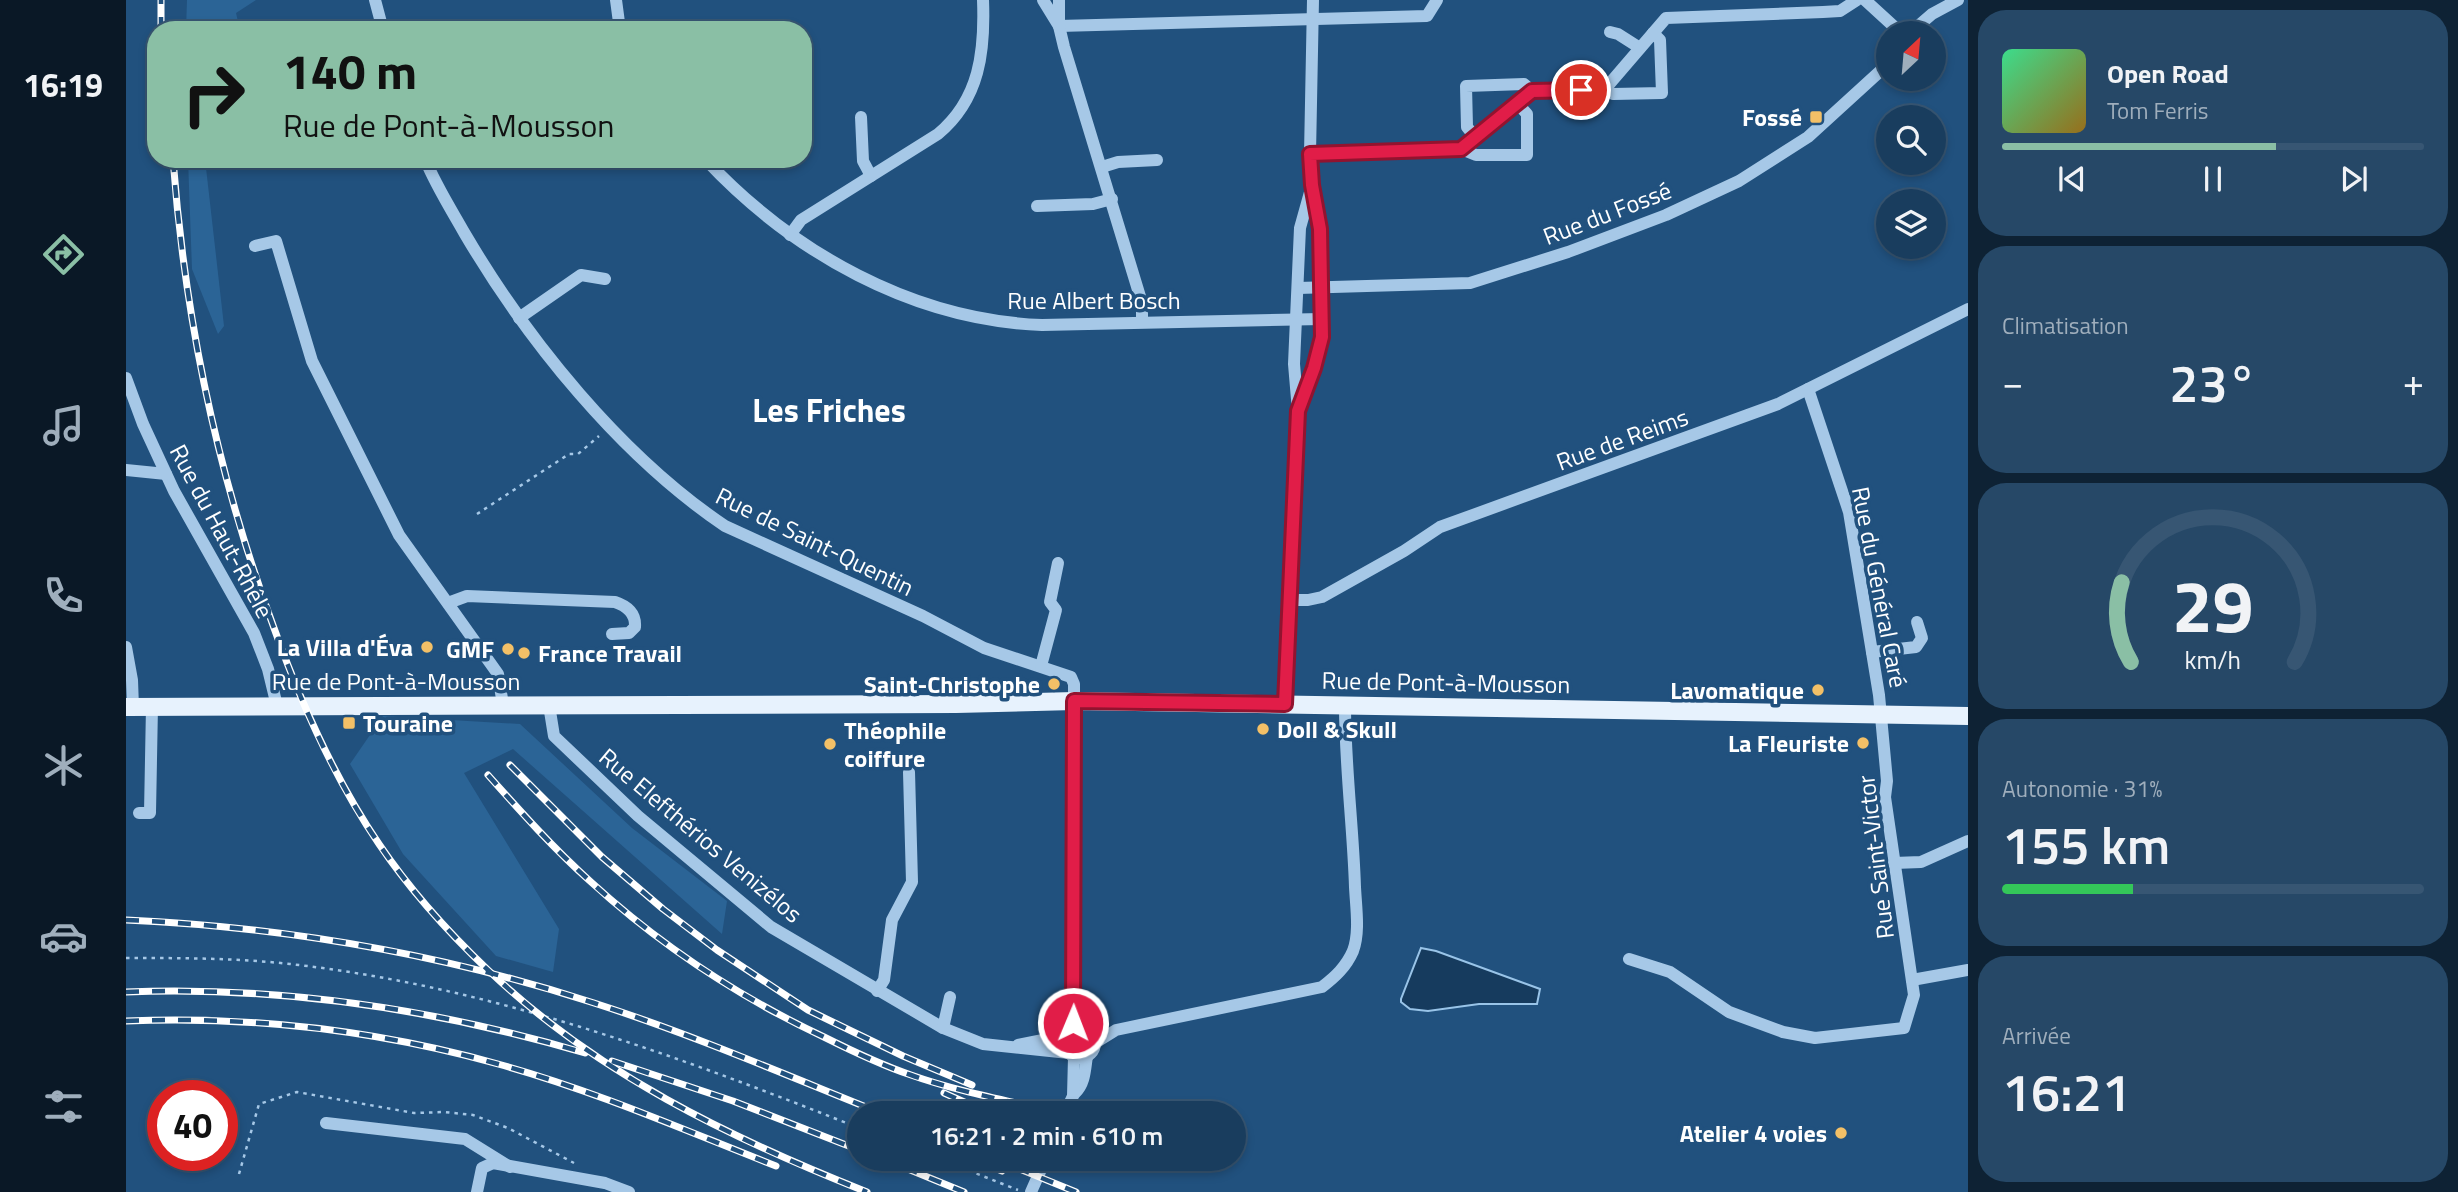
<!DOCTYPE html>
<html lang="fr">
<meta charset="utf-8">
<style>
:root{--surface:#193d5e;--page:#264867;--text:#f1f3f6;--muted:#9faebc;--line:#375673;--accent:#8abfa5}
body{margin:0;font-family:"Titillium Web",sans-serif;background:var(--page);color:var(--text);height:100vh;display:flex;flex-direction:column;font-size:26px;white-space:nowrap}
*{box-sizing:border-box;margin:0}
p{font-size:23px;color:var(--muted)}
.icon{flex:none;width:38px;height:38px;fill:none;stroke:currentColor;stroke-width:2;stroke-linecap:round;stroke-linejoin:round}
.map{position:relative;flex:1;overflow:hidden}
.side{display:flex;flex-direction:column;gap:10px;padding:10px;background:#0e2234;width:490px}
.side>*{flex:none}
.top-card{position:absolute;left:21px;top:21px;width:665px;height:147px;border-radius:28px;box-shadow:0 4px 10px #0003,0 0 0 2px var(--line);background:#8abfa5;color:#111;overflow:hidden}
.needle{width:46px;rotate:26deg}
.controls{position:absolute;left:1750px;top:21px;display:grid;gap:14px}
.controls a{display:grid;place-items:center;width:70px;height:70px;border-radius:50%;background:var(--surface);box-shadow:0 4px 10px #0003,0 0 0 2px var(--line);font-size:35px}
.speed{position:absolute;left:21px;top:1080px;display:flex;gap:14px;font-size:35px;font-weight:700;text-align:center}
.speed>*{display:grid;place-content:center;width:91px;height:91px;border-radius:50%;background:var(--surface);box-shadow:0 4px 10px #0003,0 0 0 2px var(--line);line-height:1}
.speed .limit{border:10px solid #d22;background:#fff;color:#111}
.pin{position:absolute;display:grid;place-items:center;width:60px;height:60px;color:#fff;margin:-30px;border:4px solid #fff;border-radius:50%;box-shadow:0 2px 7px #0007}
.me{position:absolute;width:77px;margin:-38px;rotate:1deg;stroke-linejoin:round;filter:drop-shadow(0 0 5px #0008)}
.turn{display:flex;align-items:center;gap:24px;height:147px;padding:0 21px;font-size:32px}
.turn .icon{width:91px;height:91px;stroke-width:2.5}
.turn b{display:block;font-size:49px;line-height:60px}
.big{font-size:52px;font-weight:600;line-height:1.1}
.side .widget{flex:1;display:flex;flex-direction:column;justify-content:center;gap:10px;min-width:0;padding:0 24px;border-radius:28px;background:var(--page)}
.side .dial{align-items:center;gap:0}
.dial svg{height:182px;overflow:visible;fill:none;stroke:var(--line);stroke-width:7;stroke-linecap:round;text-anchor:middle}
.dial text{fill:var(--text);stroke:none}
.song{display:flex;align-items:center;gap:21px}
.cover{width:84px;height:84px;border-radius:10px;background:linear-gradient(135deg,hsl(150 70% 55%),hsl(40 70% 35%))}
.played{height:7px;border-radius:4px;background:linear-gradient(90deg,var(--accent) 65%,var(--line) 65%)}
.keys{display:flex;justify-content:space-around;direction:ltr}
.heat{display:flex;justify-content:space-between;align-items:center;font-size:38px;direction:ltr}
.charge{height:10px;border-radius:5px;background:linear-gradient(90deg,#34c759 31%,var(--line) 0)}
.trip{position:absolute;left:721px;top:1101px;width:399px;height:70px;border-radius:35px;background:var(--surface);box-shadow:0 4px 10px #0003,0 0 0 2px var(--line);font-weight:600;line-height:70px;text-align:center}
main{display:flex;flex:1;min-height:0}
.tabs{display:flex;flex-direction:column;width:126px;justify-content:space-around;align-items:center;background:#0a1826;color:var(--muted)}
.tabs .icon{width:49px;height:49px}
.tabs .selected{color:var(--accent)}
.tabs b{font-size:32px;color:var(--text)}
.map>svg:first-child{display:block}
.green{fill:#2b6496}
.water{fill:#163b5e;stroke:#99c4e8;stroke-width:2}
.lines{fill:none;stroke-linecap:round;stroke-linejoin:round}
.path{stroke:#a6c8e7;stroke-width:2.5;stroke-dasharray:3.5 5;stroke-linecap:butt}
.minor{stroke:#a6c8e7;stroke-width:12}
.major{stroke:#e7f2fd;stroke-width:18}
.rail-casing{stroke:#fff;stroke-width:7}
.rail{stroke:#21517e;stroke-width:4.5;stroke-dasharray:13;stroke-linecap:butt}
.route-casing{stroke:#92132f;stroke-width:18}
.route{stroke:#e11d48;stroke-width:12}
.poi-dot{fill:#f3c067;stroke:#21517e;stroke-width:2.5}
.labels{text-anchor:middle;dominant-baseline:central;stroke-width:7;stroke-linejoin:round;paint-order:stroke}
.poi-label{font-size:24px;font-weight:bold;fill:#fff;stroke:#21517e;text-anchor:end}
.street-label{font-size:24px;fill:#fff;stroke:#21517e}
.district-label{font-size:32px;font-weight:bold;fill:#fff;stroke:#21517e}
</style>
<main>
<nav class="tabs">
<b>16:19</b>
<svg class="icon selected" aria-label="directions" viewBox="0 0 24 24"><path d="M12 3l9 9-9 9-9-9zM9 14v-3h6M13 9l2 2-2 2"/></svg>
<svg class="icon" aria-label="music" viewBox="0 0 24 24"><path d="M9 18V5l10-2v13"/><circle cx="6" cy="18" r="3"/><circle cx="16" cy="16" r="3"/></svg>
<svg class="icon" aria-label="phone" viewBox="0 0 24 24"><path d="M5 4h4l2 5-3 2q2 4 5 5l2-3 5 2v4C11 20 4 13 5 4z"/></svg>
<svg class="icon" aria-label="climate" viewBox="0 0 24 24"><path d="M12 3v18M4 7l16 10M4 17L20 7"/></svg>
<svg class="icon" aria-label="car" viewBox="0 0 24 24"><path d="M5 17H2v-5l4-1 3-4h7l3 4 3 1v5h-3M9 17h6M6 11h13"/><circle cx="7" cy="17" r="2"/><circle cx="17" cy="17" r="2"/></svg>
<svg class="icon" aria-label="filters" viewBox="0 0 24 24"><path d="M4 7h16M4 17h16"/><circle cx="9" cy="7" r="2"/><circle cx="15" cy="17" r="2"/></svg>
</nav>
<div class="map">
<svg width="1842" height="1192" viewBox="0 0 1842 1192">
<rect width="100%" height="100%" fill="#21517e"/>
<g class="green">
<path d="M 61,0 L 130,0 L 110,13 L 114,30 L 60,30 Z"/>
<path d="M 62,159 L 79,159 L 98,326 L 92,334 L 66,269 Z"/>
<path d="M 257,716 L 394,724 L 506,828 L 601,901 L 596,934 L 387,749 L 338,773 L 433,929 L 427,972 L 370,956 L 277,854 L 224,764 Z"/>
</g>
<path class="water" d="M 1295,948 L 1310,951 L 1414,989 L 1411,1004 L 1353,1004 L 1302,1011 L 1284,1009 L 1275,1002 L 1275,999 Z"/>
<g class="lines">
<g class="path">
<path d="M 351,514 L 443,454 L 452,454 L 473,436"/>
<path d="M 0,958 C 55,958 110,958 164,964 C 362,986 550,1055 733,1128"/>
<path d="M 811,1158 L 892,1190"/>
<path d="M 113,1174 L 133,1104 L 171,1092 L 288,1113 L 318,1112 L 347,1115 L 382,1128 L 448,1163"/>
</g>
<g class="minor">
<path d="M 249,0 L 257,30"/>
<path d="M 490,0 L 494,30"/>
<path d="M 917,0 L 933,26 L 1301,16 L 1311,0"/>
<path d="M 933,0 L 933,26 L 938,47 L 1016,303 L 1016,322"/>
<path d="M 1739,0 L 1775,33"/>
<path d="M 474,30 L 492,25"/>
<path d="M 1484,32 L 1492,34 L 1514,48"/>
<path d="M 1784,33 L 1806,14 L 1832,0"/>
<path d="M 1479,89 L 1487,94 L 1536,93 L 1534,40 L 1527,33"/>
<path d="M 735,117 L 737,161 L 745,176"/>
<path d="M 1349,137 L 1341,127 L 1340,86 L 1398,84 L 1406,91"/>
<path d="M 1335,149 L 1350,155 L 1401,155 L 1401,114 L 1391,103"/>
<path d="M 1184,154 L 1335,149 L 1406,91 L 1479,89 L 1540,18 L 1697,12 L 1714,11 L 1731,0"/>
<path d="M 299,159 C 310,186 325,209 339,234 C 402,341 495,456 599,526 L 797,616 L 858,648 L 945,677 L 948,684 L 948,701 L 947,1023 L 949,1029"/>
<path d="M 579,159 C 667,253 787,320 916,325 L 1196,319"/>
<path d="M 976,167 L 992,162 L 1031,160"/>
<path d="M 911,206 L 967,204 L 986,199"/>
<path d="M 664,235 L 675,220 L 812,134 C 854,99 859,51 857,0"/>
<path d="M 129,246 L 150,241 L 186,361 L 273,535 L 372,674 L 377,705"/>
<path d="M 1172,288 L 1344,283 L 1442,252 L 1540,215 L 1613,181 L 1682,137 L 1762,64"/>
<path d="M 393,318 L 455,275 L 479,279"/>
<path d="M 0,378 L 17,424 L 48,491 L 128,633 L 142,669 L 151,706"/>
<path d="M 1173,407 L 1188,368 L 1196,337 L 1194,229 L 1186,185 L 1184,154 L 1187,0"/>
<path d="M 0,470 L 40,474"/>
<path d="M 1163,600 L 1182,600 L 1196,597 L 1278,551 L 1314,527 L 1652,404 L 1842,309"/>
<path d="M 322,603 L 341,596 L 489,602 C 501,606 510,613 509,627 L 503,633 L 486,634"/>
<path d="M 0,647 L 6,680 L 7,707"/>
<path d="M 1746,652 L 1790,647 L 1796,638 L 1791,622"/>
<path d="M 915,666 L 930,610 L 924,602 L 932,563"/>
<path d="M 1159,704 L 1172,411 L 1168,364 L 1174,228 L 1186,185"/>
<path d="M 423,705 L 428,736 L 512,816 L 645,927 L 817,1028 L 857,1044 L 943,1053"/>
<path d="M 13,813 L 24,813 L 26,706"/>
<path d="M 1768,863 L 1795,862 L 1842,841"/>
<path d="M 1503,959 L 1544,972 L 1603,1012 L 1657,1032 L 1689,1038 L 1778,1028 L 1788,995 L 1759,797 L 1761,781 L 1753,695 L 1723,512 L 1682,389"/>
<path d="M 1786,980 L 1842,970"/>
<path d="M 751,991 L 758,980 L 766,920 L 786,882 L 783,772"/>
<path d="M 817,1028 L 824,997"/>
<circle cx="954" cy="1043" r="15"/>
<path d="M 969,1043 L 990,1030 L 1196,987 C 1209,977 1220,967 1227,951 C 1234,932 1230,908 1229,887 C 1227,826 1219,766 1219,705"/>
<path d="M 892,1045 L 942,1035"/>
<path d="M 949,1093 C 959,1084 959,1069 961,1056"/>
<path d="M 939,1113 L 947,1096 L 948,1057"/>
<path d="M 200,1123 L 339,1139 L 384,1167"/>
<path d="M 351,1192 L 356,1168 L 367,1163 L 479,1183 L 503,1192"/>
<path d="M 905,1192 L 920,1158"/>
</g>
<path class="major" d="M 0,707 L 830,704 L 948,701 L 1842,716"/>
<defs>
<g id="rail">
<path d="M 35,30 L 35,0"/>
<path d="M 47,159 C 59,320 92,477 148,628 C 175,703 208,778 253,844 C 284,890 322,932 362,970 C 470,1073 604,1138 741,1192"/>
<path d="M 384,765 L 476,857 L 537,909 L 591,950 L 682,1010 L 777,1056 L 846,1085"/>
<path d="M 362,775 C 395,812 428,849 465,882 C 534,945 613,997 698,1037 C 726,1051 755,1065 785,1075 C 833,1092 884,1101 934,1113"/>
<path d="M 0,920 C 160,927 316,954 468,1003 C 565,1034 660,1075 755,1113"/>
<path d="M 0,992 C 157,986 309,1009 459,1053"/>
<path d="M 0,1021 C 126,1016 250,1030 372,1064 C 467,1090 558,1130 650,1166"/>
<path d="M 486,1061 L 607,1101 L 733,1150"/>
<path d="M 818,1093 L 863,1113"/>
<path d="M 755,1158 L 838,1192"/>
<path d="M 845,1158 L 876,1171"/>
<path d="M 867,1158 L 950,1192"/>
</g>
</defs>
<use href="#rail" class="rail-casing"/>
<use href="#rail" class="rail"/>
</g>
<g class="lines">
<defs>
<path id="route" d="M 947,1023 L 948,701 L 1159,704 L 1172,411 L 1188,368 L 1196,337 L 1194,229 L 1186,185 L 1184,154 L 1335,149 L 1406,91 L 1455,90"/>
</defs>
<use href="#route" class="route-casing"/>
<use href="#route" class="route"/>
</g>
<g class="poi-dot">
<rect x="1683" y="110" width="14" height="14" rx="3.5"/>
<circle cx="301" cy="647" r="7"/>
<circle cx="382" cy="649" r="7"/>
<circle cx="398" cy="653" r="7"/>
<circle cx="928" cy="684" r="7"/>
<circle cx="1692" cy="690" r="7"/>
<rect x="216" y="716" width="14" height="14" rx="3.5"/>
<circle cx="1137" cy="729" r="7"/>
<circle cx="1737" cy="743" r="7"/>
<circle cx="704" cy="744" r="7"/>
<circle cx="1715" cy="1133" r="7"/>
</g>
<g class="labels">
<g class="poi-label">
<text x="1676" y="117">Fossé</text>
<text x="287" y="647">La Villa d'Éva</text>
<text x="368" y="649">GMF</text>
<text x="412" y="653" text-anchor="start">France Travail</text>
<text x="914" y="684">Saint-Christophe</text>
<text x="1678" y="690">Lavomatique</text>
<text x="237" y="723" text-anchor="start">Touraine</text>
<text x="1151" y="729" text-anchor="start">Doll &amp; Skull</text>
<text x="718" y="730" text-anchor="start">Théophile<tspan x="718" dy="28">coiffure</tspan></text>
<text x="1723" y="743">La Fleuriste</text>
<text x="1701" y="1133">Atelier 4 voies</text>
</g>
<g class="street-label">
<text transform="translate(1481 213) rotate(-21)">Rue du Fossé</text>
<text x="968" y="300">Rue Albert Bosch</text>
<text transform="translate(1496 439) rotate(-20)">Rue de Reims</text>
<text transform="translate(96 531) rotate(62)">Rue du Haut-Rhêle</text>
<text transform="translate(689 541) rotate(26)">Rue de Saint-Quentin</text>
<text transform="translate(1754 587) rotate(79)">Rue du Général Caré</text>
<text x="270" y="681">Rue de Pont-à-Mousson</text>
<text transform="translate(1320 682) rotate(1)">Rue de Pont-à-Mousson</text>
<text transform="translate(575 835) rotate(40)">Rue Elefthérios Venizélos</text>
<text transform="translate(1749 857) rotate(-97)">Rue Saint-Victor</text>
</g>
<g class="district-label">
<text x="703" y="410">Les Friches</text>
</g>
</g>
</svg>
<div class="controls">
<a><svg class="needle" viewBox="-14 -14 28 28"><path d="M0-13l5 13h-10z" fill="#e53935"/><path d="M0 13l5-13h-10z" fill="#9faebc"/></svg></a>
<a><svg class="icon" aria-label="search" viewBox="0 0 24 24"><circle cx="10" cy="10" r="6"/><path d="M15 15l6 6"/></svg></a>
<a><svg class="icon" aria-label="layers" viewBox="0 0 24 24"><path d="M12 4l9 5-9 5-9-5zM3 14l9 5 9-5"/></svg></a>
</div>
<div class="speed"><div class="limit">40</div></div>
<div class="pin" style="left:1455px;top:90px;background:#d93025"><svg class="icon" aria-label="arrive" viewBox="0 0 24 24"><path d="M6 21V4h12l-3 4 3 4H6"/></svg></div>
<svg class="me" style="left:947px;top:1023px" viewBox="-20 -20 40 40"><circle r="17" fill="#e11d48" stroke="#fff" stroke-width="3"/><path d="M0-11L8 9 0 5-8 9z" fill="#fff"/></svg>
<div class="trip">16:21 · 2 min · 610 m</div>
<div class="top-card">
<div class="turn"><svg class="icon" aria-label="right" viewBox="0 0 24 24"><path d="M7 20v-9h11M14 6l5 5-5 5"/></svg><div><b>140 m</b>Rue de Pont-à-Mousson</div></div>
</div>
</div>
<section class="side">
<div class="widget">
<div class="song"><i class="cover"></i><div><b>Open Road</b><p>Tom Ferris</p></div></div>
<div class="played"></div>
<div class="keys"><svg class="icon" aria-label="previous" viewBox="0 0 24 24"><path d="M18 5L8 12l10 7zM5 5v14"/></svg><svg class="icon" aria-label="pause" viewBox="0 0 24 24"><path d="M8 5v14M16 5v14"/></svg><svg class="icon" aria-label="next" viewBox="0 0 24 24"><path d="M6 5l10 7-10 7zM19 5v14"/></svg></div>
</div>
<div class="widget"><p>Climatisation</p>
<div class="heat"><a>−</a><b class="big">23°</b><a>+</a></div>
</div>
<div class="widget dial"><svg viewBox="0 0 100 80">
<path d="M14 69A42 42 0 1 1 86 69"/>
<path d="M14 69A42 42 0 0 1 10 34" stroke="#8abfa5"/>
<text x="50" y="56" font-size="32" font-weight="700">29</text>
<text x="50" y="72" font-size="11">km/h</text>
</svg></div>
<div class="widget"><p>Autonomie · 31%</p><b class="big">155 km</b><div class="charge"></div></div>
<div class="widget"><p>Arrivée</p><b class="big">16:21</b></div>
</section>
</main>
